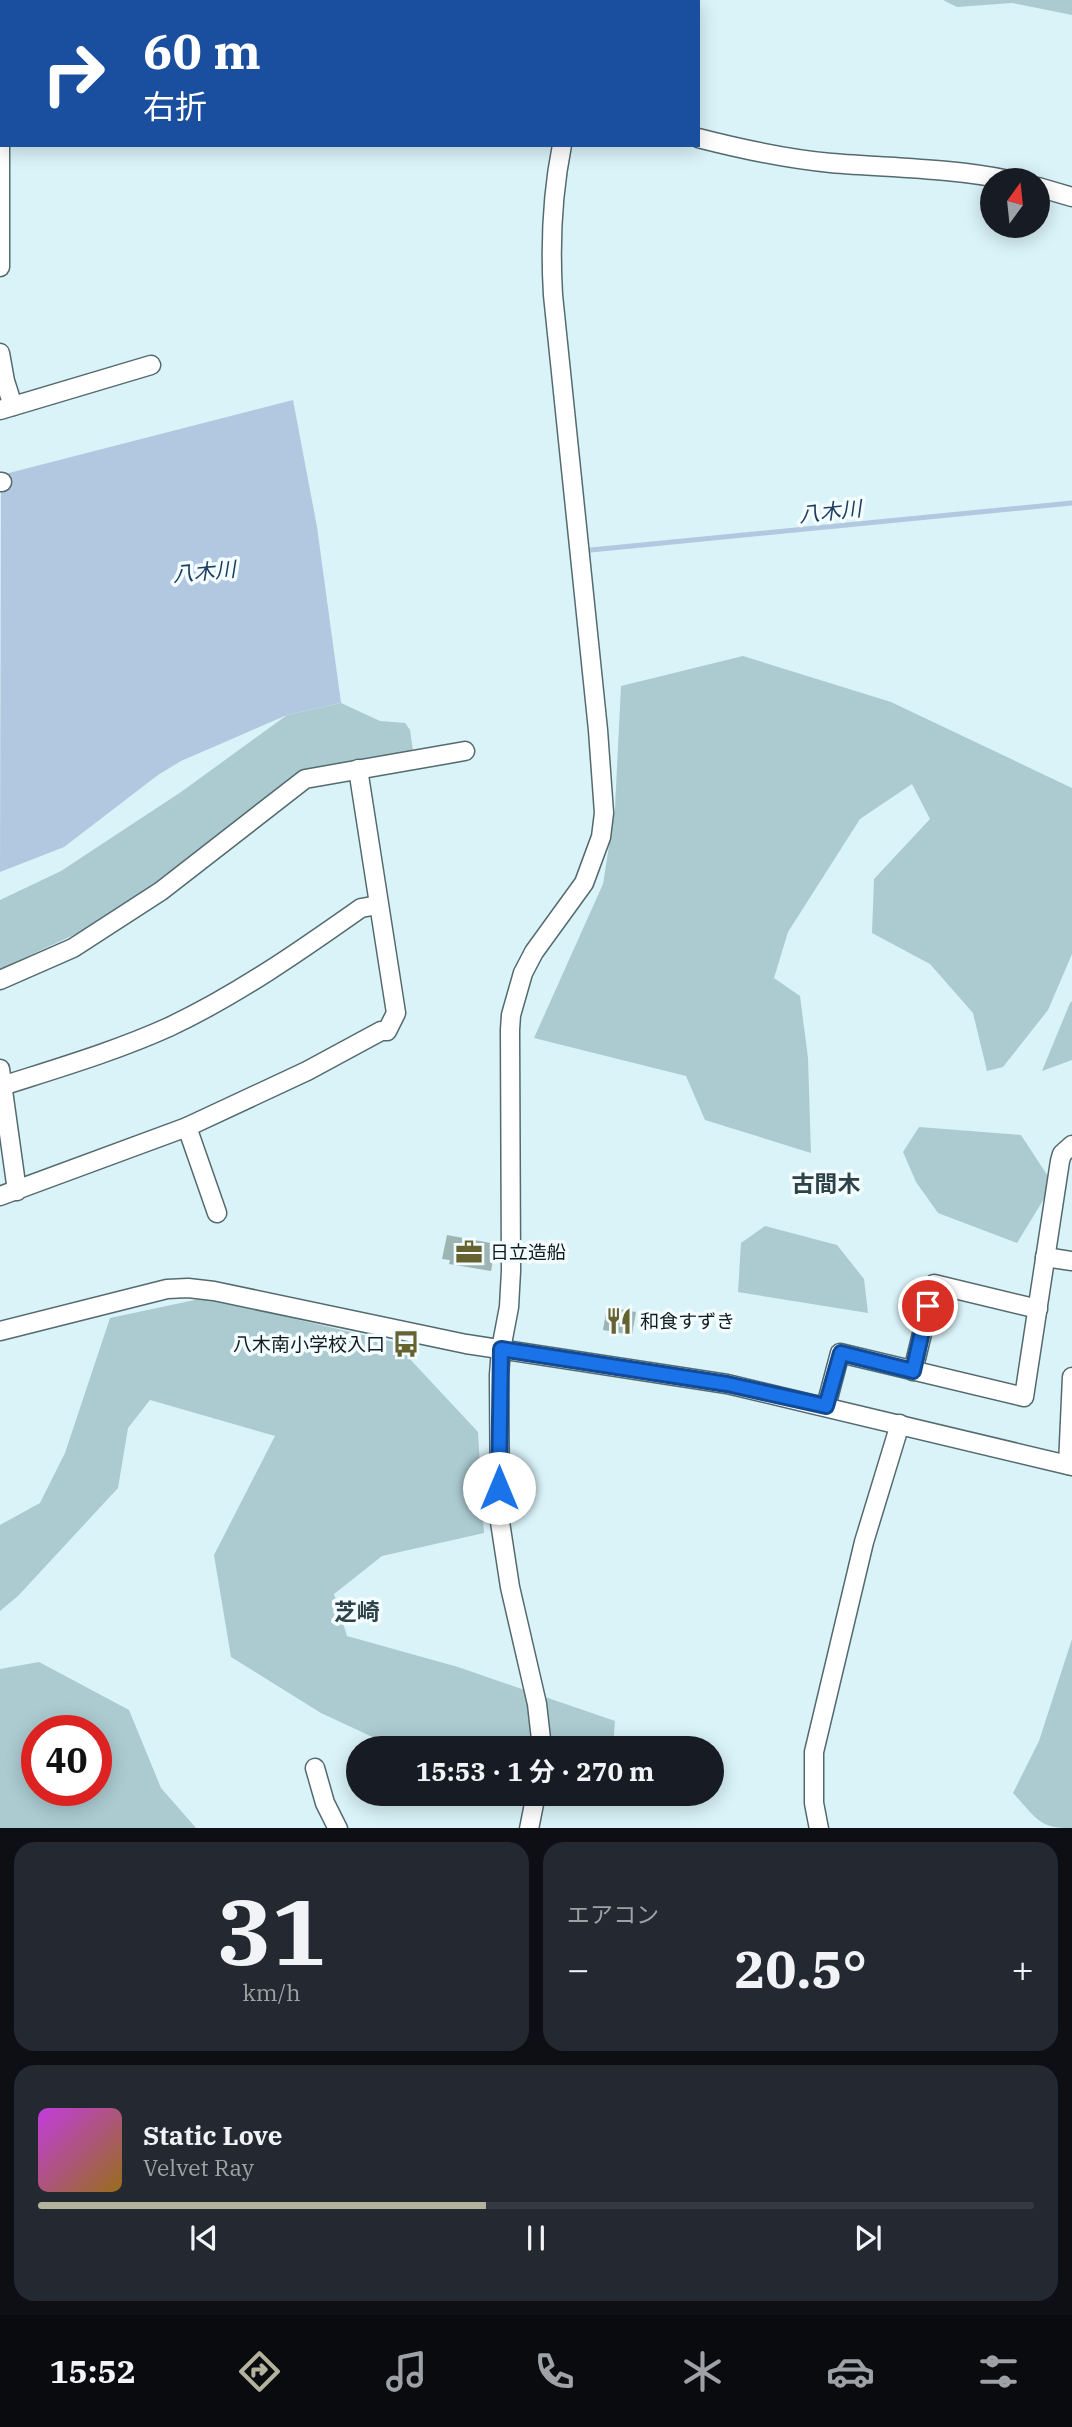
<!DOCTYPE html>
<html lang="ja">
<meta charset="utf-8">
<style>
:root{--surface:#171b24;--page:#242831;--text:#f1f3f6;--muted:#9ea1a6;--line:#363941;--accent:#b2b29d}
body{margin:0;font-family:"IBM Plex Serif","Noto Sans JP",serif;background:var(--page);color:var(--text);height:100vh;display:flex;flex-direction:column;font-size:26px;white-space:nowrap}
*{box-sizing:border-box;margin:0}
p{font-size:23px;color:var(--muted)}
.icon{flex:none;width:38px;height:38px;fill:none;stroke:currentColor;stroke-width:2;stroke-linecap:round;stroke-linejoin:round}
.map{position:relative;height:1828px;overflow:hidden}
.sheet{display:flex;flex-direction:column;gap:14px;padding:14px;background:#0d0f14;flex:1}
.sheet>*{flex:none}
.top-card{position:absolute;left:0px;top:0px;width:700px;height:147px;box-shadow:0 4px 18px #0003;background:#1a4fa0;color:#fff;overflow:hidden}
.needle{width:46px;rotate:15deg}
.buttons{position:absolute;left:980px;top:168px;display:grid;gap:14px}
.buttons a{display:grid;place-items:center;width:70px;height:70px;border-radius:50%;background:var(--surface);box-shadow:0 4px 18px #0003;font-size:35px}
.speed{position:absolute;left:21px;top:1715px;display:flex;gap:14px;font-size:35px;font-weight:700;text-align:center}
.speed>*{display:grid;place-content:center;width:91px;height:91px;border-radius:50%;background:var(--surface);box-shadow:0 4px 18px #0003;line-height:1}
.speed .limit{border:10px solid #d22;background:#fff;color:#111}
.pin{position:absolute;display:grid;place-items:center;width:60px;height:60px;color:#fff;margin:-30px;border:4px solid #fff;border-radius:50%;box-shadow:0 2px 7px #0007}
.me{position:absolute;width:77px;margin:-38px;rotate:0deg;stroke-linejoin:round;filter:drop-shadow(0 0 5px #0008)}
.turn{display:flex;align-items:center;gap:24px;height:147px;padding:0 28px;font-size:32px}
.turn .icon{width:91px;height:91px;stroke-width:2.5}
.turn b{display:block;font-size:49px;line-height:60px}
.big{font-size:52px;font-weight:700;line-height:1.1}
.sheet .tile{flex:1;display:flex;flex-direction:column;justify-content:center;gap:10px;min-width:0;padding:0 24px;border-radius:21px;background:var(--page)}
.sheet .dial{align-items:center;gap:0}
.dial b{font-size:91px;line-height:1}
.song{display:flex;align-items:center;gap:21px}
.cover{width:84px;height:84px;border-radius:10px;background:linear-gradient(135deg,hsl(290 70% 55%),hsl(40 70% 35%))}
.played{height:7px;border-radius:4px;background:linear-gradient(90deg,var(--accent) 45%,var(--line) 45%)}
.keys{display:flex;justify-content:space-around;direction:ltr}
.heat{display:flex;justify-content:space-between;align-items:center;font-size:38px;direction:ltr}
.sheet .tiles{flex:1;display:grid;gap:14px;grid-template-columns:1fr 1fr}
.tile:last-child{grid-column:span 2}
.trip{position:absolute;left:346px;top:1736px;width:378px;height:70px;border-radius:35px;background:var(--surface);box-shadow:0 4px 18px #0003;font-weight:700;line-height:70px;text-align:center}
.tab-bar{display:flex;height:112px;justify-content:space-around;align-items:center;background:#090b0e;color:var(--muted)}
.tab-bar .icon{width:49px;height:49px}
.tab-bar .on{color:var(--accent)}
.tab-bar b{font-size:32px;color:var(--text)}
.map>svg:first-child{display:block}
.green{fill:#abcbd1;fill-rule:evenodd}
.water{fill:#b2c8e1}
.lines{fill:none;stroke-linecap:round;stroke-linejoin:round}
.stream{stroke:#b2c8e1;stroke-width:5}
.building{fill:#9cb5b3}
.minor-casing{stroke:#546a6e;stroke-width:21}
.minor{stroke:#fff;stroke-width:18}
.route-casing{stroke:#114b97;stroke-width:18}
.route{stroke:#1a73e8;stroke-width:12}
.labels{text-anchor:middle;dominant-baseline:central;stroke-width:7;stroke-linejoin:round;paint-order:stroke}
.poi-label{font-size:19px;fill:#131c1e;stroke:#f3fdff;text-anchor:start}
.water-label{font-size:21px;font-style:italic;fill:#1d3e61;stroke:#f3fdff}
.quarter-label{font-size:23px;font-weight:bold;fill:#2d4347;stroke:#f3fdff}
</style>
<div class="map">
<svg width="1072" height="1829" viewBox="0 0 1072 1829">
<rect width="100%" height="100%" fill="#d9f3f8"/>
<g class="green">
<path d="M 943,0 L 1072,0 L 1072,15 L 1012,3 L 957,7 Z"/>
<path d="M 743,656 L 891,702 L 1072,788 L 1072,954 L 1048,1010 L 1003,1067 L 987,1071 L 973,1013 L 930,964 L 872,933 L 874,879 L 930,819 L 912,784 L 860,819 L 788,932 L 774,978 L 800,996 L 808,1058 L 811,1153 L 705,1120 L 686,1076 L 534,1038 L 603,884 L 615,808 L 621,686 Z"/>
<path d="M 341,703 L 380,721 L 405,723 L 410,730 L 413,751 L 298,774 L 136,897 L 91,927 L 0,969 L 0,900 L 61,871 L 181,792 L 287,715 Z"/>
<path d="M 1072,1001 L 1072,1060 L 1042,1071 L 1070,1003 Z"/>
<path d="M 919,1127 L 1021,1135 L 1053,1184 L 1017,1243 L 938,1213 L 916,1182 L 903,1152 Z"/>
<path d="M 765,1226 L 837,1245 L 864,1279 L 868,1313 L 738,1292 L 741,1243 Z"/>
<path d="M 204,1298 L 394,1342 L 478,1432 L 484,1533 L 382,1556 L 334,1594 L 347,1636 L 458,1667 L 615,1721 L 613,1748 L 396,1748 L 321,1713 L 231,1657 L 214,1555 L 275,1436 L 150,1400 L 128,1428 L 118,1488 L 18,1596 L 0,1611 L 0,1525 L 40,1503 L 65,1453 L 110,1318 Z"/>
<path d="M 1072,1639 L 1072,1828 C 1038,1829 1035,1816 1013,1793 L 1039,1741 Z"/>
<path d="M 39,1662 L 129,1710 L 161,1788 L 196,1828 L 0,1828 L 0,1669 ZM 37,1731 L 96,1731 L 96,1790 L 37,1790 Z"/>
</g>
<path class="water" d="M 293,400 L 317,527 L 341,703 L 287,715 L 181,761 L 158,775 L 64,847 L 0,872 L 1,475 Z"/>
<g class="lines">
<path class="stream" d="M 591,550 L 1072,503"/>
</g>
<g class="building">
<path d="M 447,1235 L 496,1244 L 491,1271 L 449,1264 L 450,1260 L 442,1259 Z"/>
<path d="M 607,1307 L 636,1312 L 632,1335 L 603,1330 Z"/>
</g>
<g class="lines">
<defs>
<g id="minor">
<path d="M 223,0 L 224,2"/>
<path d="M 460,0 L 462,2"/>
<path d="M 608,2 L 609,0"/>
<path d="M 0,94 L 0,267"/>
<path d="M 698,138 C 741,149 787,159 831,163 C 891,168 951,168 1009,180"/>
<path d="M 1038,187 L 1072,197"/>
<path d="M 0,353 L 5,381 L 13,406"/>
<path d="M 0,410 L 151,365"/>
<path d="M 0,482 L 2,482"/>
<path d="M 0,980 L 73,948 L 161,891 L 305,779 L 465,751"/>
<path d="M 0,1069 L 17,1191"/>
<path d="M 2,1086 C 58,1068 116,1051 169,1027 C 237,995 300,951 361,908 L 378,905"/>
<path d="M 187,1127 L 307,1071 L 381,1031 L 387,1031 L 396,1013 L 358,769"/>
<path d="M 0,1196 L 187,1127 L 217,1213"/>
<path d="M 1045,1257 L 1072,1261"/>
<path d="M 0,1331 L 167,1289 L 188,1288 L 214,1291 L 466,1344 L 727,1384 L 1072,1466"/>
<path d="M 913,1371 L 934,1284 L 1038,1309"/>
<path d="M 826,1406 L 840,1353 L 1024,1397 L 1060,1161 L 1062,1154 L 1072,1145"/>
<path d="M 1068,1465 L 1072,1377"/>
<path d="M 542,1748 L 537,1704 L 510,1587 L 500,1522 L 499,1375 L 501,1349 L 509,1307 L 511,1271 L 510,1030 L 511,1015 L 523,973 L 534,952 L 584,883 L 601,837 L 604,813 L 598,730 L 553,295 C 550,244 552,195 562,145"/>
<path d="M 315,1768 L 325,1803 L 338,1829"/>
<path d="M 529,1829 L 536,1794"/>
<path d="M 819,1829 L 814,1803 L 814,1752 L 864,1542 L 900,1424"/>
</g>
</defs>
<use href="#minor" class="minor-casing"/>
<use href="#minor" class="minor"/>
</g>
<g class="lines">
<defs>
<path id="route" d="M 499,1488 L 501,1349 L 727,1384 L 826,1406 L 841,1353 L 913,1371 L 928,1306"/>
</defs>
<use href="#route" class="route-casing"/>
<use href="#route" class="route"/>
</g>
<defs>
<symbol id="office-bare" viewBox="-9 -9 18 18"><path d="M-6-3h4V-5.5h4V-3h4V5H-6ZM-1-4.5V-3h2v-1.5ZM-6 0V1H6V0Z" fill="#666330" stroke="#f3fdff" stroke-width="2.5" paint-order="stroke"/></symbol>
<symbol id="restaurant-bare" viewBox="-9 -9 18 18"><path d="M-5-6h1v4h1v-4h1v4h1v-4h1v5L-1.5 .5V6h-2V.5L-5-1ZM5-6V6H3V1.5H1.5Q1.5-4 5-6Z" fill="#666330" stroke="#f3fdff" stroke-width="2.5" paint-order="stroke"/></symbol>
<symbol id="bus-bare" viewBox="-9 -9 18 18"><path d="M-5-6H5V4H4V6H2V4H-2V6H-4V4H-5ZM-3.5-4V0h7V-4ZM-3.5 1.2v1.5H-2V1.2ZM2 1.2v1.5H3.5V1.2Z" fill="#666330" stroke="#f3fdff" stroke-width="2.5" paint-order="stroke"/></symbol>
</defs>
<g fill-rule="evenodd">
<use href="#office-bare" x="450" y="1233" width="38" height="38"/>
<use href="#restaurant-bare" x="600" y="1302" width="38" height="38"/>
<use href="#bus-bare" x="387" y="1325" width="38" height="38"/>
</g>
<g class="labels">
<g class="poi-label">
<text x="490" y="1252">日立造船</text>
<text x="640" y="1321">和食すずき</text>
<text x="385" y="1344" text-anchor="end">八木南小学校入口</text>
</g>
<g class="water-label">
<text transform="translate(830 511) rotate(-6)">八木川</text>
<text transform="translate(204 571) rotate(-5)">八木川</text>
</g>
<g class="quarter-label">
<text x="826" y="1183">古間木</text>
<text x="357" y="1611">芝崎</text>
</g>
</g>
</svg>
<div class="buttons">
<a><svg class="needle" viewBox="-14 -14 28 28"><path d="M0-13l5 13h-10z" fill="#e53935"/><path d="M0 13l5-13h-10z" fill="#9ea1a6"/></svg></a>
</div>
<div class="speed"><div class="limit">40</div></div>
<div class="pin" style="left:928px;top:1306px;background:#d93025"><svg class="icon" aria-label="arrive" viewBox="0 0 24 24"><path d="M6 21V4h12l-3 4 3 4H6"/></svg></div>
<svg class="me" style="left:499px;top:1488px" viewBox="-20 -20 40 40"><circle r="19" fill="#fff"/><path d="M0-13L10 11 0 6-10 11z" fill="#1a73e8"/></svg>
<div class="trip">15:53 · 1 分 · 270 m</div>
<div class="top-card">
<div class="turn"><svg class="icon" aria-label="right" viewBox="0 0 24 24"><path d="M7 20v-9h11M14 6l5 5-5 5"/></svg><div><b>60 m</b>右折</div></div>
</div>
</div>
<section class="sheet">
<div class="tiles">
<div class="tile dial"><b>31</b><p>km/h</p></div>
<div class="tile"><p>エアコン</p>
<div class="heat"><a>−</a><b class="big">20.5°</b><a>+</a></div>
</div>
<div class="tile">
<div class="song"><i class="cover"></i><div><b>Static Love</b><p>Velvet Ray</p></div></div>
<div class="played"></div>
<div class="keys"><svg class="icon" aria-label="previous" viewBox="0 0 24 24"><path d="M18 5L8 12l10 7zM5 5v14"/></svg><svg class="icon" aria-label="pause" viewBox="0 0 24 24"><path d="M8 5v14M16 5v14"/></svg><svg class="icon" aria-label="next" viewBox="0 0 24 24"><path d="M6 5l10 7-10 7zM19 5v14"/></svg></div>
</div>
</div>
</section>
<nav class="tab-bar">
<b>15:52</b>
<svg class="icon on" aria-label="directions" viewBox="0 0 24 24"><path d="M12 3l9 9-9 9-9-9zM9 14v-3h6M13 9l2 2-2 2"/></svg>
<svg class="icon" aria-label="music" viewBox="0 0 24 24"><path d="M9 18V5l10-2v13"/><circle cx="6" cy="18" r="3"/><circle cx="16" cy="16" r="3"/></svg>
<svg class="icon" aria-label="phone" viewBox="0 0 24 24"><path d="M5 4h4l2 5-3 2q2 4 5 5l2-3 5 2v4C11 20 4 13 5 4z"/></svg>
<svg class="icon" aria-label="climate" viewBox="0 0 24 24"><path d="M12 3v18M4 7l16 10M4 17L20 7"/></svg>
<svg class="icon" aria-label="car" viewBox="0 0 24 24"><path d="M5 17H2v-5l4-1 3-4h7l3 4 3 1v5h-3M9 17h6M6 11h13"/><circle cx="7" cy="17" r="2"/><circle cx="17" cy="17" r="2"/></svg>
<svg class="icon" aria-label="filters" viewBox="0 0 24 24"><path d="M4 7h16M4 17h16"/><circle cx="9" cy="7" r="2"/><circle cx="15" cy="17" r="2"/></svg>
</nav>
